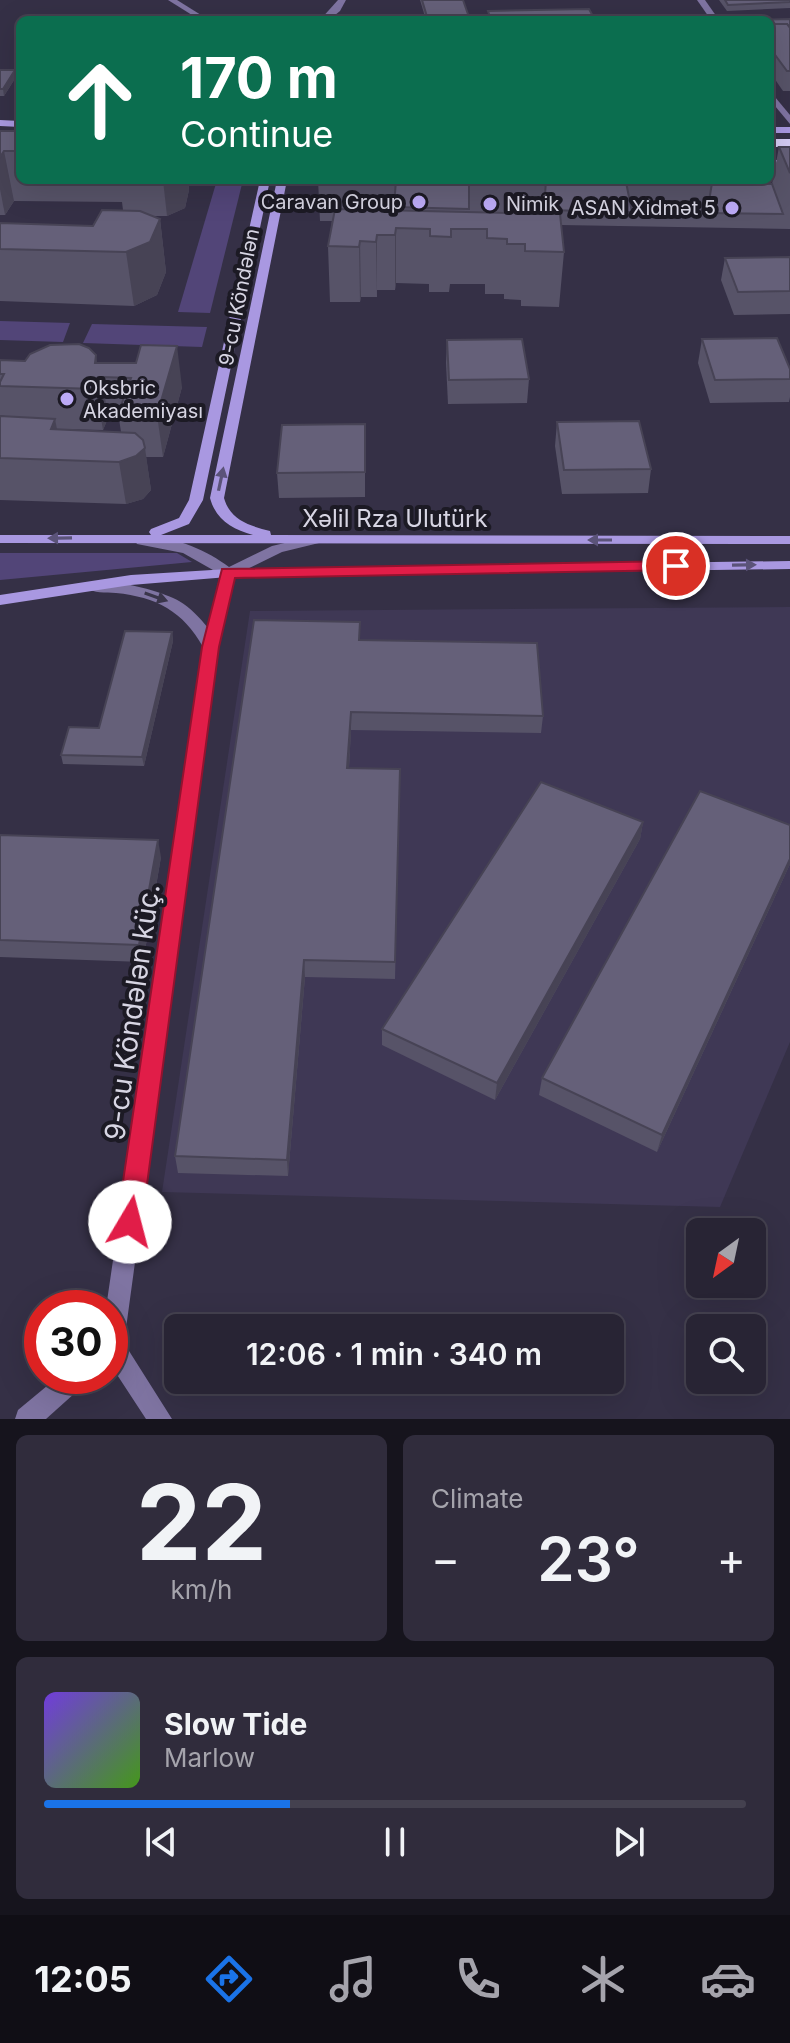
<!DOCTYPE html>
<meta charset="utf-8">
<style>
:root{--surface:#282434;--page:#302c3c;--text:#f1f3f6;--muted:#a5a4ac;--line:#44414f;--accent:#1a73e8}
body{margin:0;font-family:Inter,sans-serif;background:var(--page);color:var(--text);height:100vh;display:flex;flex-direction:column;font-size:30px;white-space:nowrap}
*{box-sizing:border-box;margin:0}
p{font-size:26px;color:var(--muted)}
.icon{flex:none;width:44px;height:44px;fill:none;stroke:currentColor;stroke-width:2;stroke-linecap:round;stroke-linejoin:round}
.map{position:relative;height:1419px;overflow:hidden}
.side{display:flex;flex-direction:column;gap:16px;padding:16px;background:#16141d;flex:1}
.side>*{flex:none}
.top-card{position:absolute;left:16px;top:16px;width:758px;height:168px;border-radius:12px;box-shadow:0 8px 32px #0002,0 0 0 2px var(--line);background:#0b6e4f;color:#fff;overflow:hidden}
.needle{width:52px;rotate:213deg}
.buttons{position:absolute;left:686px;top:1218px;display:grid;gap:16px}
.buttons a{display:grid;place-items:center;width:80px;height:80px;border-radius:12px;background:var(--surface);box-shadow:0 8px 32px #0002,0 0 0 2px var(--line);font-size:40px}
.speed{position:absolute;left:24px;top:1290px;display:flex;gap:16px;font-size:40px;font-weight:700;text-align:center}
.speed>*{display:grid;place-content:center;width:104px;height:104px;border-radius:50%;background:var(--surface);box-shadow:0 8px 32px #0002,0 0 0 2px var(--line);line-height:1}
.speed .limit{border:12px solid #d22;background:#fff;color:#111}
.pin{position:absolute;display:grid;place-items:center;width:68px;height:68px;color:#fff;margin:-34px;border:4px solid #fff;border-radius:50%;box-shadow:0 2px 8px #0007}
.me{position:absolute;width:88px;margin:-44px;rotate:8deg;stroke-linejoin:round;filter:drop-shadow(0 0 6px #0008)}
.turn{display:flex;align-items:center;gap:28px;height:168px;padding:0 32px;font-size:36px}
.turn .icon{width:104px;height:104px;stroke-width:2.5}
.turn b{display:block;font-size:56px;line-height:68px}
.big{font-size:60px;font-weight:600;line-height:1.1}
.side .card{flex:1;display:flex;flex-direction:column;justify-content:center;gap:12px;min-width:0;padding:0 28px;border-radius:12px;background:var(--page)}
.side .dial{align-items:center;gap:0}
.dial b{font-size:104px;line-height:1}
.song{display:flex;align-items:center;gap:24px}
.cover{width:96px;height:96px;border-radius:12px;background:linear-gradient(135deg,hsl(260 70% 55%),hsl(100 70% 35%))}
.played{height:8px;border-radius:4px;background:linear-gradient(90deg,var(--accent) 35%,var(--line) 35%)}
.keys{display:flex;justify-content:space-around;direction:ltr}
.heat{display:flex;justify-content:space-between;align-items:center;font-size:44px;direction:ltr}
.side .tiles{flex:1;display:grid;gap:16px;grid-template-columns:1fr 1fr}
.card:last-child{grid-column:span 2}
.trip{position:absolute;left:164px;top:1314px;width:460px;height:80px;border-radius:12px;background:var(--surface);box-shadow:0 8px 32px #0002,0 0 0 2px var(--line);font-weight:600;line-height:80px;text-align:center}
.tab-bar{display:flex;height:128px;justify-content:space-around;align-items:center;background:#100e15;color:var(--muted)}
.tab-bar .icon{width:56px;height:56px}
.tab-bar .active{color:var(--accent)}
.tab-bar b{font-size:36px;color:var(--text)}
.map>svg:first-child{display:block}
.built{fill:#3f3855}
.green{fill:#524578}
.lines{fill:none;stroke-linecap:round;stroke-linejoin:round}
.minor{fill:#7f74a2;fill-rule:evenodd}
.secondary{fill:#a998e1;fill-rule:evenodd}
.trunk{fill:#d4ccf4;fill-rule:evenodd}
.wall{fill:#575368;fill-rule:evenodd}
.shaded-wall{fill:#474355}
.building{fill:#656079;stroke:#474355;stroke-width:2}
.oneway{fill:#5b5379}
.oneway2{fill:#3a354a}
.route{fill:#e11d48;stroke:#92132f;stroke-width:2}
.poi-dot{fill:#bcaaf6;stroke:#1c1a24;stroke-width:3}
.labels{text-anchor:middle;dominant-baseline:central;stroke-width:8;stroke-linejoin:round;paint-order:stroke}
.far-poi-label{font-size:20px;fill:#d7d5e3;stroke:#1c1a24;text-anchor:end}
.far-street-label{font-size:20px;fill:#d7d5e3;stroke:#1c1a24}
.street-label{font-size:24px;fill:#d7d5e3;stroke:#1c1a24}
.near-street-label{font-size:28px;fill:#d7d5e3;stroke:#1c1a24}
</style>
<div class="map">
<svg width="790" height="1419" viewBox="0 0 790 1419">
<rect width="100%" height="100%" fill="#353046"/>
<path class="built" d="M 790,607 L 790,1042 L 720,1207 L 162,1192 L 250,611 Z"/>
<g class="green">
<path d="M 217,180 L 243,180 L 210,313 L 178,312 Z"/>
<path d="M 0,321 L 70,323 L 63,342 L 0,340 Z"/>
<path d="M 92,324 L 207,327 L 202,347 L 83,343 Z"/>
<path d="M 0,553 L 177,553 L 192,562 L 0,580 Z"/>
</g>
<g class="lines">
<g class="minor">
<path d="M 168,0 L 177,0 L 209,20 L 200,20 Z"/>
<path d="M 338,0 L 346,0 L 340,11 L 329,20 L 320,20 Z"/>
<path d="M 697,0 L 705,0 L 719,20 L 711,20 Z"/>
<path d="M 770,91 L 790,115 L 790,124 L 770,100 Z"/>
<path d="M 314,536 L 319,537 L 321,540 L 319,543 L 282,552 L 235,575 L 219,647 L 124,1343 L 172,1419 L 146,1419 L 110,1364 L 110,1308 L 106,1308 L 203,647 C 183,611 156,597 116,593 C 105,592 94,594 86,587 C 101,574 162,591 179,601 C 191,608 200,618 208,628 L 220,574 L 183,553 L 137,544 L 135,541 L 137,538 C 167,533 205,549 229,567 L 272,546 Z"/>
<path d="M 59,1376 L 89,1376 L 85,1384 L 46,1419 L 15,1419 L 18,1410 Z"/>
</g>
<g class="secondary">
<path d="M 0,120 L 20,121 L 20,127 L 0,126 Z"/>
<rect x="770" y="127" width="20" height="6"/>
<rect x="770" y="160" width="20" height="6"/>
<path d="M 260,180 L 270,180 L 203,500 L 189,524 L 161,535 L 253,535 C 232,529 216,520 210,498 L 277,180 L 287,180 L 224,498 C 230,520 250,526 270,531 L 271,535 L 790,536 L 790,544 L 0,543 L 0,535 L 151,535 L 149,532 L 151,529 L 179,518 L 189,500 Z"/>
<path d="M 790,561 L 790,569 L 228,577 L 131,585 L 0,605 L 0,595 L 131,575 L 228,569 Z"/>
</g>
<rect class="trunk" x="770" y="139" width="20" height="8"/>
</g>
<g class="wall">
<path d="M 420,0 L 463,0 L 470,20 L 426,20 Z"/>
<path d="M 719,0 L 790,0 L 790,8 L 727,11 Z"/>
<path d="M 790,19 L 790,91 L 783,91 L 770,72 L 770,20 Z"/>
<path d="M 0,70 L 15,70 L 16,77 L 4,96 L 0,96 Z"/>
<path d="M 0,131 L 20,131 L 20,180 L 188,180 L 189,190 L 185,208 L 167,216 L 152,216 L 160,219 L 166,272 L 157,295 L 134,306 L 0,301 L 0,223 L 93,226 L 123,210 L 122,202 L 14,201 L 5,215 L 0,215 Z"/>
<path d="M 779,147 L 790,147 L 790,229 L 561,225 L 564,252 L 559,307 L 521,306 L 521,300 L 504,299 L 504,294 L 485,294 L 485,284 L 450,284 L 449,292 L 429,292 L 429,284 L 396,283 L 395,290 L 377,290 L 377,297 L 361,297 L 360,302 L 330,302 L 328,246 L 332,221 L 320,221 L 318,180 L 546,180 L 626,182 L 626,180 L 713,180 L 712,183 L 772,184 Z"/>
<path d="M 790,257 L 790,314 L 734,315 L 721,280 L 725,258 Z"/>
<path d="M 702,339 L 790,369 L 790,397 L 789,402 L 710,403 L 698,363 Z"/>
<path d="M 447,340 L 529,379 L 527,403 L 448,404 L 446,363 Z"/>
<path d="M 0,360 L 97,363 L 182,387 L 163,457 L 146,457 L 151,490 L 143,499 L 126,504 L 0,500 L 0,416 L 5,416 L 0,415 ZM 108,418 L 119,419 L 121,432 L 57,429 L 103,430 Z"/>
<path d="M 557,422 L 651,469 L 648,493 L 562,494 L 555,446 Z"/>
<path d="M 365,424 L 365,497 L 279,498 L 277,473 Z"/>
<path d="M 172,632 L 173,641 L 144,766 L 63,764 L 61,755 L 99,728 Z"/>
<path d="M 360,640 L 543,716 L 541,733 L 351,730 L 349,768 L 400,769 L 395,979 L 305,977 L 288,1176 L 178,1173 L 175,1156 Z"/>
<path d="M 643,822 L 640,839 L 495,1100 L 382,1045 L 382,1029 Z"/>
<path d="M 790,825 L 790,864 L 657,1152 L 539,1095 L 542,1078 Z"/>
<path d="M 0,835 L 161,857 L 143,962 L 0,957 Z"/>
</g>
<g class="shaded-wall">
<path d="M 15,70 L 16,77 L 4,96 L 3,89 Z"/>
<path d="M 4,151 L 14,201 L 5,215 L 0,189 L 0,157 Z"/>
<path d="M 163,180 L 188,180 L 189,190 L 185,208 L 167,216 Z"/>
<path d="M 160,219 L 166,272 L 157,295 L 134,306 L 126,252 Z"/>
<path d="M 396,228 L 396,283 L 395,290 L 395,235 Z"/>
<path d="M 377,235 L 377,297 L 376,242 Z"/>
<path d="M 360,241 L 361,297 L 360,302 L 359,247 Z"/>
<path d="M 177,346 L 182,387 L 163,457 L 157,415 Z"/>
<path d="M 96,355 L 100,381 L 102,377 L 108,418 L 103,430 L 96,389 L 95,363 Z"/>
<path d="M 55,419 L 63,460 L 51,429 Z"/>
<path d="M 145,448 L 151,490 L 143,499 L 126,504 L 119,462 Z"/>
<path d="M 172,632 L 173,641 L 144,766 L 142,757 Z"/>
<path d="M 351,712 L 351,730 L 348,786 L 347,768 Z"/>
<path d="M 643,822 L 640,839 L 495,1100 L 497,1083 Z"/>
<path d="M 158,840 L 161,857 L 143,962 L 139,945 Z"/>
<path d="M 790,859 L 790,864 L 657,1152 L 662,1135 Z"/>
<path d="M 304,960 L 305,977 L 288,1176 L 287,1160 Z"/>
</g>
<g class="building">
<path d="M 422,0 L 463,0 L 470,20 L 428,20 Z"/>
<path d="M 725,0 L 790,0 L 790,2 L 728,5 Z"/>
<path d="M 589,9 L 595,20 L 491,20 L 488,11 Z"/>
<path d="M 790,19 L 790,28 L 787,24 L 770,24 L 770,20 L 748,20 Z"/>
<path d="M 770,24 L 787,24 L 790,28 L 790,71 L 787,71 L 770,48 Z"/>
<path d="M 0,70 L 15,70 L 3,89 L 0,89 Z"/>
<path d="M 0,131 L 20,131 L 20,151 L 4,151 L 0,157 Z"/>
<path d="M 779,147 L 790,147 L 790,173 Z"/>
<path d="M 396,180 L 469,180 L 469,209 L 394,207 Z"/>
<path d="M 546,180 L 626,182 L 632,212 L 544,210 Z"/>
<path d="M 712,183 L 772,184 L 783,214 L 707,213 Z"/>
<path d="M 335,209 L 560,214 L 564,252 L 525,251 L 525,244 L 507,244 L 507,239 L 487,238 L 487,229 L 451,229 L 451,237 L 430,236 L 430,229 L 396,228 L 395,235 L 377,235 L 376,242 L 360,241 L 359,247 L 328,246 Z"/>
<path d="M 102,210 L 140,211 L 160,219 L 150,242 L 126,252 L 0,249 L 0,223 L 93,226 Z"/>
<path d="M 790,257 L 790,291 L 738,292 L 725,258 Z"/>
<path d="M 777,338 L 790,369 L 790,379 L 715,380 L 702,339 Z"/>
<path d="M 522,339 L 529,379 L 449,380 L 447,340 Z"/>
<path d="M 79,344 L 89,348 L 96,355 L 95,363 L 136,363 L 141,345 L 177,346 L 157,415 L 118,414 L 131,378 L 102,377 L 96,389 L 0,386 L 0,382 L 4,374 L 0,374 L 0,360 L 25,361 L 30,354 L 50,345 Z"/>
<path d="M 0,416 L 55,419 L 51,429 L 135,433 L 143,440 L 145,448 L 136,456 L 119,462 L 0,458 Z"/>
<path d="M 639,421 L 651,469 L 564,470 L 557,422 Z"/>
<path d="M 365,424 L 365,472 L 277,473 L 282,425 Z"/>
<path d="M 254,620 L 360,622 L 359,640 L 537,643 L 543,716 L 351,712 L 347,768 L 400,769 L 395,962 L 304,960 L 287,1160 L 175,1156 Z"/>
<path d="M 125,631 L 172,632 L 142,757 L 61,755 L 69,727 L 99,728 Z"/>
<path d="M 541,782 L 643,822 L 497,1083 L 382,1029 Z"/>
<path d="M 700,791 L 790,825 L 790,859 L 662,1135 L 542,1078 Z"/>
<path d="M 0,835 L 158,840 L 139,945 L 0,940 Z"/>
</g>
<defs><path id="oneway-solid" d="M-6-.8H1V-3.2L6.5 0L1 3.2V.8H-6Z" transform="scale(2)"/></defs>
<g class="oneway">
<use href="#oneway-solid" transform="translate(221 479) rotate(-78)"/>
<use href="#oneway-solid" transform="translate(60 538) rotate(179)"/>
<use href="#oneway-solid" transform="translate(600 540) rotate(180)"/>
<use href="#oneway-solid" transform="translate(744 565) rotate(-1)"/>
</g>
<use class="oneway2" href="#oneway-solid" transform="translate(156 597) rotate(19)"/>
<path class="route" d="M 676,561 L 682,563 L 682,570 L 235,578 L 219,647 L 142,1222 L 139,1230 L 130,1234 L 121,1230 L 117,1222 L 202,647 L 222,569 Z"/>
<g class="poi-dot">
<circle cx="419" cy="202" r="8"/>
<circle cx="490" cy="204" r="8"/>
<circle cx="732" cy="208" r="8"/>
<circle cx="67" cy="399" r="8"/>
</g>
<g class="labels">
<g class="far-poi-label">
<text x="403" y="202">Caravan Group</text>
<text x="506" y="204" text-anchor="start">Nimik</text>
<text x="716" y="208">ASAN Xidmət 5</text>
<text x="83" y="388" text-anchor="start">Oksbric<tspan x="83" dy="23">Akademiyası</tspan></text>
</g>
<g class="far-street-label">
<text transform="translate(239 297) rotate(-79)">9-cu Köndələn</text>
</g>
<g class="street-label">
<text x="395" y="518">Xəlil Rza Ulutürk</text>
</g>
<g class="near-street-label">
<text transform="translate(132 1012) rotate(-82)">9-cu Köndələn küç.</text>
</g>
</g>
</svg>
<div class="buttons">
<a><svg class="needle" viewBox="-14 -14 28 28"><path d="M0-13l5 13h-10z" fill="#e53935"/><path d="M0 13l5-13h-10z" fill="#a5a4ac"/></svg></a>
<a><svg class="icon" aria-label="search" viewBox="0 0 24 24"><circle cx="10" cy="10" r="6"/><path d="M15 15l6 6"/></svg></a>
</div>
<div class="speed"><div class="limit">30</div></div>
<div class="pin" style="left:676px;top:566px;background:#d93025"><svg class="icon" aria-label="arrive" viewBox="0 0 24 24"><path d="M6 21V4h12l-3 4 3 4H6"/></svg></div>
<svg class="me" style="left:130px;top:1222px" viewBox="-20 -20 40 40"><circle r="19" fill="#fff"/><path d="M0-13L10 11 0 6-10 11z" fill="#e11d48"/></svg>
<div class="trip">12:06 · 1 min · 340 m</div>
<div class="top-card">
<div class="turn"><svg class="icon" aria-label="ahead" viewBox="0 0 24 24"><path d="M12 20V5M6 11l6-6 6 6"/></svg><div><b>170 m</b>Continue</div></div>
</div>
</div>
<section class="side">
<div class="tiles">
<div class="card dial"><b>22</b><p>km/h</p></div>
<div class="card"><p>Climate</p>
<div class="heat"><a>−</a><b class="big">23°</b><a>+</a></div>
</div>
<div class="card">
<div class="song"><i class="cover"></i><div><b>Slow Tide</b><p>Marlow</p></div></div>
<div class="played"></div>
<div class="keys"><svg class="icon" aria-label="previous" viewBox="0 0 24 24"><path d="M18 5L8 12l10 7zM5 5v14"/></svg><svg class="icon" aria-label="pause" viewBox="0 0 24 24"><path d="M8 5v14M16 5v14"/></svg><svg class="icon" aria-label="next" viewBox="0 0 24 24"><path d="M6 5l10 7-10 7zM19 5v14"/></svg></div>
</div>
</div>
</section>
<nav class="tab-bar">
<b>12:05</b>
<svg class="icon active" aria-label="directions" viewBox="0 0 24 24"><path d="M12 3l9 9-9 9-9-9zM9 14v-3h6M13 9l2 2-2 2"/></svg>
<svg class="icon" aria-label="music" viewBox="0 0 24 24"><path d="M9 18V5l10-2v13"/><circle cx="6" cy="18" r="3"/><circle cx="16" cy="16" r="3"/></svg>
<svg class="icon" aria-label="phone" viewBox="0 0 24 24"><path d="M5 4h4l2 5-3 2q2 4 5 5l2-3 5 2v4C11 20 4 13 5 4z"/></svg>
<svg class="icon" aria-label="climate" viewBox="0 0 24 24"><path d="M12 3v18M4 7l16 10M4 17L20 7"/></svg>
<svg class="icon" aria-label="car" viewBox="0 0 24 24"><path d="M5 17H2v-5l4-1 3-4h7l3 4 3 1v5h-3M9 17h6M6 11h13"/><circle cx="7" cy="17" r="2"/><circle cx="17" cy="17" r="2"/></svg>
</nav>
